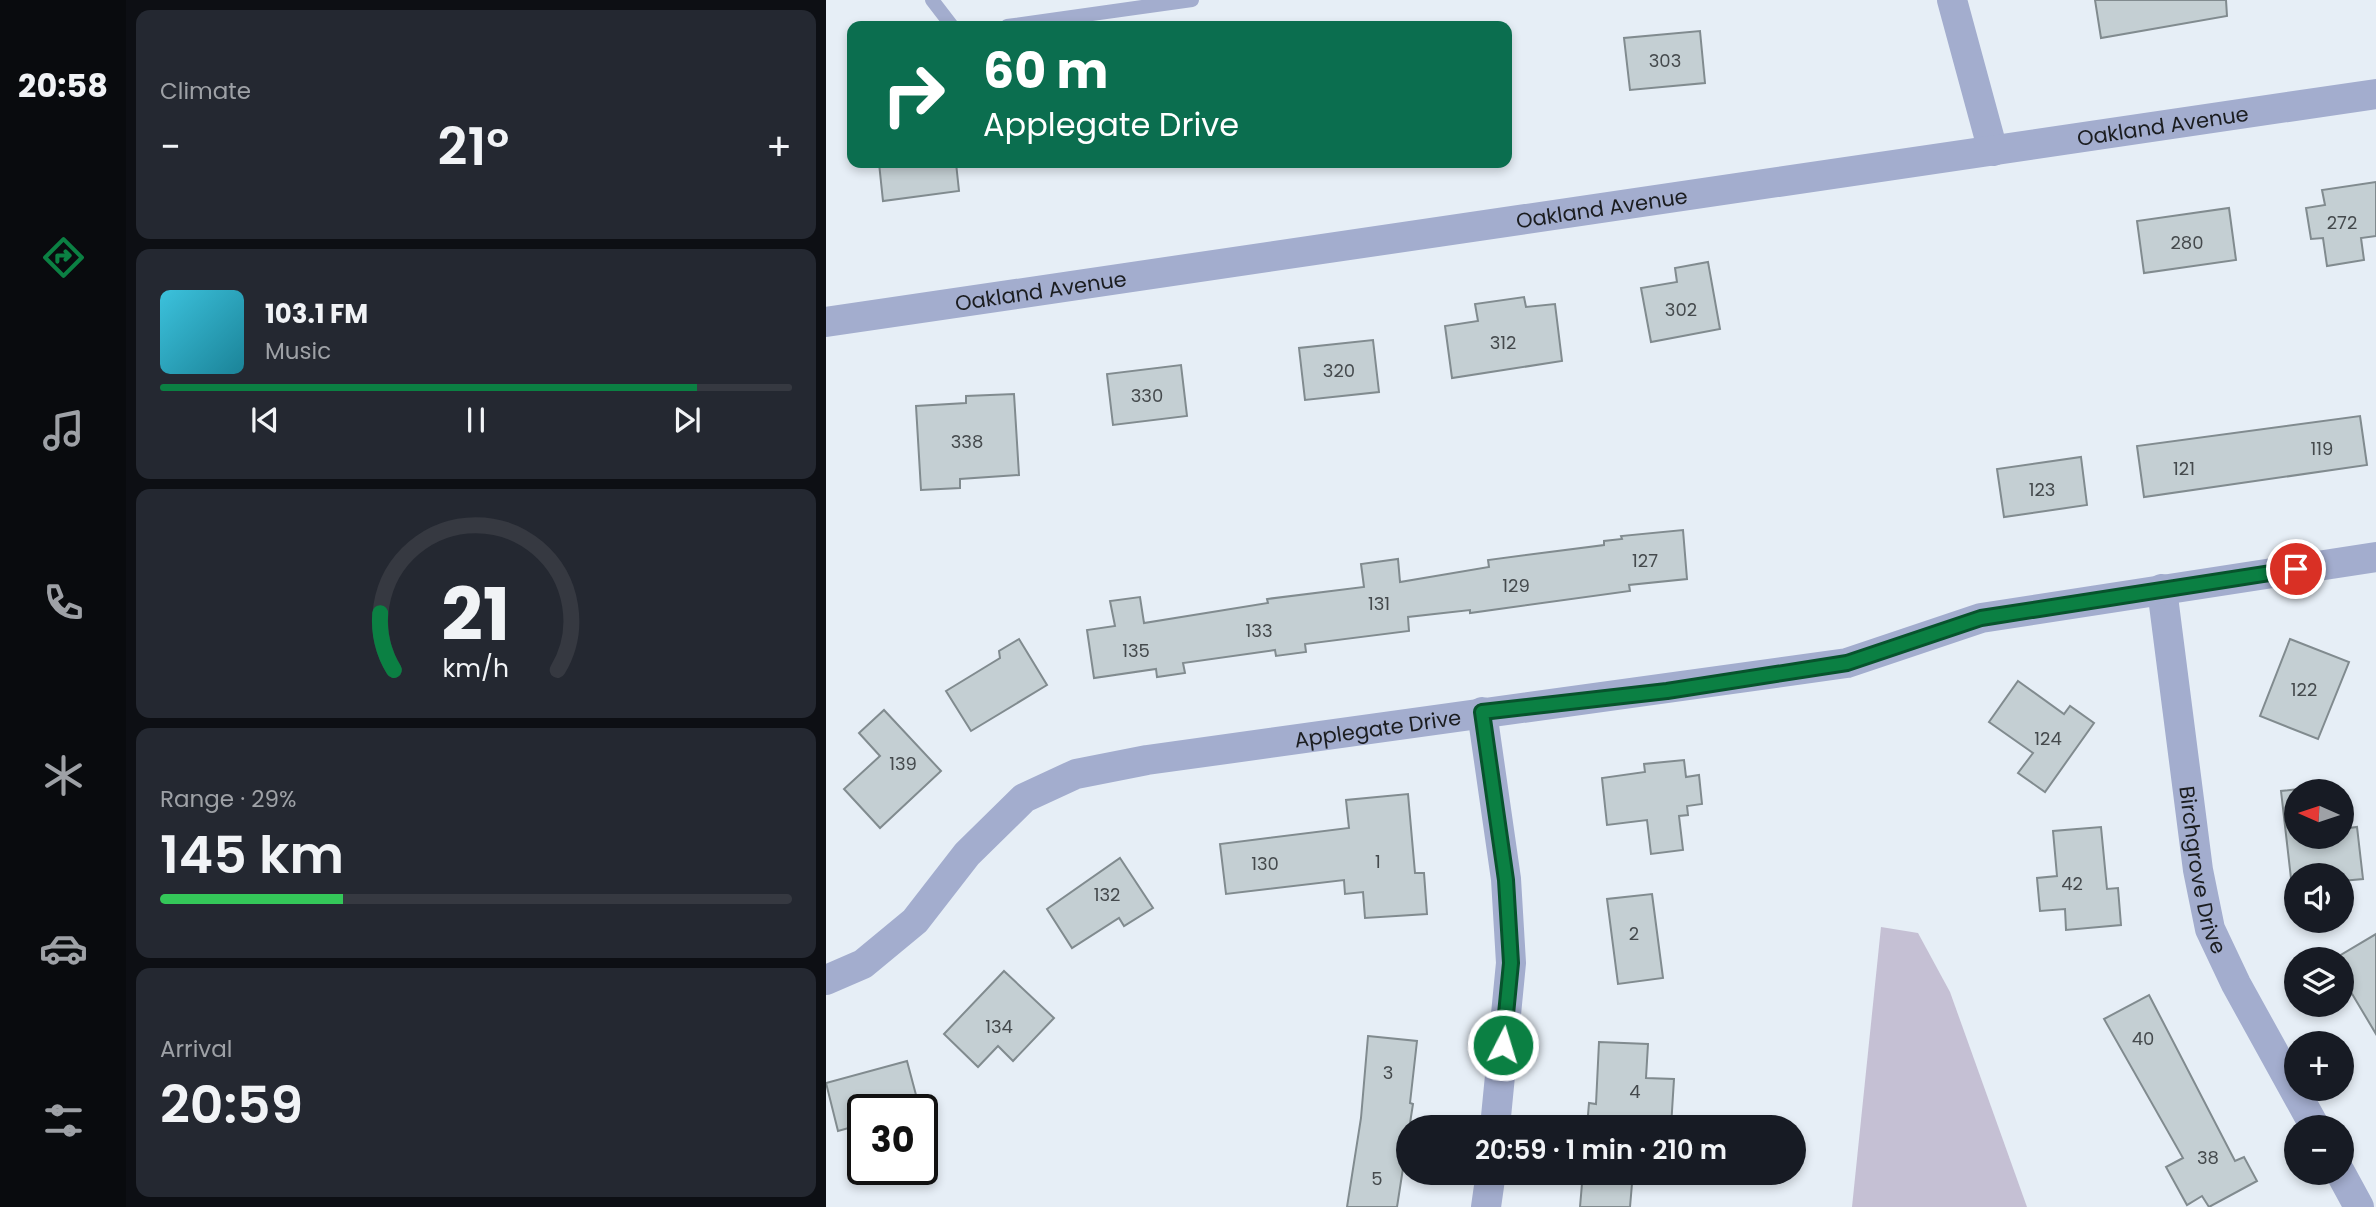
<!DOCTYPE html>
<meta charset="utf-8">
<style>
:root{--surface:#171b24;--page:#242831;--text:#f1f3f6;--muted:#9ea1a6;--line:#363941;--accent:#0b8043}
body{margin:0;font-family:Poppins,sans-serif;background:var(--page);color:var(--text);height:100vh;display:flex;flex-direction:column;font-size:26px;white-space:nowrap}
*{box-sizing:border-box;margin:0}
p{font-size:23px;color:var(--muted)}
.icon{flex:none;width:38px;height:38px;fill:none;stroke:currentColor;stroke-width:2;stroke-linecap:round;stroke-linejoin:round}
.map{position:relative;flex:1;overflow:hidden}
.sheet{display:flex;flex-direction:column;gap:10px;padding:10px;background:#0d0f14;width:700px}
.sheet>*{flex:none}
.top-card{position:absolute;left:21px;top:21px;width:665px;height:147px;border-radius:14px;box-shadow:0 4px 10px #0003;background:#0b6e4f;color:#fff;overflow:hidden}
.needle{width:46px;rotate:273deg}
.buttons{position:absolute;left:1458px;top:779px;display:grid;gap:14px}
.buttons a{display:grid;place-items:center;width:70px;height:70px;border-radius:50%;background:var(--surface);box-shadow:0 4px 10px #0003;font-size:35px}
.speed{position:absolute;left:21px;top:1094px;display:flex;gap:14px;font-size:35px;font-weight:700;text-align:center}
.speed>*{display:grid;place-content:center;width:91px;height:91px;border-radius:50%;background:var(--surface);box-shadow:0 4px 10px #0003;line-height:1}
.speed .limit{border:4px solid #111;border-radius:10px;background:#fff;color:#111}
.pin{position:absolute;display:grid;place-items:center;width:60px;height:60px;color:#fff;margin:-30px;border:4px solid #fff;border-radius:50%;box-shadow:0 2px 7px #0007}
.me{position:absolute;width:77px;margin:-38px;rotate:5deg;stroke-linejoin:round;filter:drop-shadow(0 0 5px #0008)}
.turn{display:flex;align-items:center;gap:24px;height:147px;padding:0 21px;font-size:32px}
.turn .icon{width:91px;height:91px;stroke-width:2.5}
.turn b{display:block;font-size:49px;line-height:60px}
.big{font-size:52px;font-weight:600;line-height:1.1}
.sheet .widget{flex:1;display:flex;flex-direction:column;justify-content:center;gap:10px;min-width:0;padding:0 24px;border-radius:14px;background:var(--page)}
.sheet .dial{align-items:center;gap:0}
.dial svg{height:182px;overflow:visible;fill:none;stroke:var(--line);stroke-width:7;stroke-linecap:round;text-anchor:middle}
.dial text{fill:var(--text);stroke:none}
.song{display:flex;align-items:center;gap:21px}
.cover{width:84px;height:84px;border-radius:10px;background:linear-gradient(135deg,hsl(190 70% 55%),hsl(190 70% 35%))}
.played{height:7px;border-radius:4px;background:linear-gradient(90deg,var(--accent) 85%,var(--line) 85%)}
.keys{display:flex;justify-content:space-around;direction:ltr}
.heat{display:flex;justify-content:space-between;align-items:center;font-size:38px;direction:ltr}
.charge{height:10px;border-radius:5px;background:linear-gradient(90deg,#34c759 29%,var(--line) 0)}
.trip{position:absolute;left:570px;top:1115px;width:410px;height:70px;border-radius:35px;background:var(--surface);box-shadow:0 4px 10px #0003;font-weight:600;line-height:70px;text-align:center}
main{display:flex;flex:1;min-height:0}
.menu{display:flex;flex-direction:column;width:126px;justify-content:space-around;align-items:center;background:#090b0e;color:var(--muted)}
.menu .icon{width:49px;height:49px}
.menu .on{color:var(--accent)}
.menu b{font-size:32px;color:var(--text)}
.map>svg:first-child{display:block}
.green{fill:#c5c0d4}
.building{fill:#c4cfd3;stroke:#818b8f;stroke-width:2}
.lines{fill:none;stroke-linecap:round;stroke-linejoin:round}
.lane{stroke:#a3adce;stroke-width:14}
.street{stroke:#a3adce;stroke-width:30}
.route-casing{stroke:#07532c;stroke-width:18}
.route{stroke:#0b8043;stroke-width:12}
.labels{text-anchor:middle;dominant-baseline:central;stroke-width:5;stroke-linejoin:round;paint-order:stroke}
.number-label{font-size:18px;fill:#454a4d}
.street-label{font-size:21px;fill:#1b1d20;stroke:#fff}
</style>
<main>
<nav class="menu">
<b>20:58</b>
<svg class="icon on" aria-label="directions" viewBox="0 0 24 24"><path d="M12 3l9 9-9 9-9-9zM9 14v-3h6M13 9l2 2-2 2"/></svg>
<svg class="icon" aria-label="music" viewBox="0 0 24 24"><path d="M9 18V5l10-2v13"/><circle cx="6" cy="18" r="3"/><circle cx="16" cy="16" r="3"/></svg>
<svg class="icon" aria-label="phone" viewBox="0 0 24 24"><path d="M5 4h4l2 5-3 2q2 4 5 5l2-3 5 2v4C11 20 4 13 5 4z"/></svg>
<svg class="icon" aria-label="climate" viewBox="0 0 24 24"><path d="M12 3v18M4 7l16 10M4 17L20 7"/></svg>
<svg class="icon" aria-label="car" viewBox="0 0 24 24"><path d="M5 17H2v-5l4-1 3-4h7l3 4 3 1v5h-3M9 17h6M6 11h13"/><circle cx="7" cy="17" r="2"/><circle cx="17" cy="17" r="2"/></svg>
<svg class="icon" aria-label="filters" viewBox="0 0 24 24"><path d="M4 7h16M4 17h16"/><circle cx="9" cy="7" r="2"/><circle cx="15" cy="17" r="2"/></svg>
</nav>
<section class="sheet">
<div class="widget"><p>Climate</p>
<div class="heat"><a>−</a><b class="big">21°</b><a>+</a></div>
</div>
<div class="widget">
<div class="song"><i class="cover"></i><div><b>103.1 FM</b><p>Music</p></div></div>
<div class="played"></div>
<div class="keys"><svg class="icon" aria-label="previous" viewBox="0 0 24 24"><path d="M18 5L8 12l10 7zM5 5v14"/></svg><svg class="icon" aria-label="pause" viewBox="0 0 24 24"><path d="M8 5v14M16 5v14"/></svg><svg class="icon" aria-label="next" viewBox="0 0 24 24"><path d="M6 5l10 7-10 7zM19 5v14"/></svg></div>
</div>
<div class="widget dial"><svg viewBox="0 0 100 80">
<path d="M14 69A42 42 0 1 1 86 69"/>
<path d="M14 69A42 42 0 0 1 8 44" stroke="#0b8043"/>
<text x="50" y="56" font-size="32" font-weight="700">21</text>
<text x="50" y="72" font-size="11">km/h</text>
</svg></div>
<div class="widget"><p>Range · 29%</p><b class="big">145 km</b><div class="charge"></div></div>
<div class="widget"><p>Arrival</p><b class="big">20:59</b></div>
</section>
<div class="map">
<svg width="1550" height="1207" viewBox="0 0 1550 1207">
<rect width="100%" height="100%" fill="#e6eef6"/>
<path class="green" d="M 1055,927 L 1092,933 L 1124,992 L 1201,1207 L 1026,1207 Z"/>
<g class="building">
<path d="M 1269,0 L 1400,0 L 1401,16 L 1275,38 Z"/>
<path d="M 874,31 L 879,83 L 804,90 L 798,38 Z"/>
<path d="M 53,163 L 130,163 L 133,191 L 57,201 Z"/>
<path d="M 1550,182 L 1550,236 L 1535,238 L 1538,260 L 1501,266 L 1497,238 L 1485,239 L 1480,208 L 1499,205 L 1496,190 Z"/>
<path d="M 1403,208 L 1410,260 L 1318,273 L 1311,221 Z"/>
<path d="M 882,262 L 894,329 L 825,342 L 815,288 L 851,282 L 849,268 Z"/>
<path d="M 698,297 L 700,307 L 729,304 L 736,361 L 626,378 L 619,326 L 652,321 L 649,304 Z"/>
<path d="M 547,340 L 553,392 L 479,400 L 473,348 Z"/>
<path d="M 355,365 L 361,416 L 287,425 L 281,374 Z"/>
<path d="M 188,394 L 193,475 L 134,479 L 134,488 L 95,490 L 90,406 L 140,403 L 140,396 Z"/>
<path d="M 1534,416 L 1541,465 L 1318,497 L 1311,446 Z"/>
<path d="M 1255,457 L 1261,505 L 1178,517 L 1171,469 Z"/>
<path d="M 857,530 L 861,579 L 803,585 L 804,591 L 644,613 L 644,610 L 582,617 L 583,631 L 479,644 L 480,652 L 450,656 L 449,650 L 357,663 L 359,673 L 331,677 L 330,669 L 268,678 L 261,630 L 289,626 L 284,601 L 314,597 L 318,623 L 442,603 L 441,599 L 538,587 L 535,564 L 572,559 L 574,582 L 663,567 L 662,560 L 778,545 L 778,541 L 796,539 L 795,536 Z"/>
<path d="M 193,639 L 221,685 L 145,731 L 120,691 L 174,658 L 173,651 Z"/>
<path d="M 1464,639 L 1523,662 L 1492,739 L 1434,716 Z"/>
<path d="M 1192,681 L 1238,714 L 1244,706 L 1268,723 L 1219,792 L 1192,773 L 1207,753 L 1163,722 Z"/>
<path d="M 58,710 L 115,771 L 54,828 L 18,789 L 54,756 L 33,733 Z"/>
<path d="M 858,760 L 860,777 L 873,775 L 876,804 L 861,806 L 862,815 L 853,816 L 857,850 L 825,854 L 821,820 L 781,825 L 776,778 L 819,772 L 818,764 Z"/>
<path d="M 1506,785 L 1506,791 L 1470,791 L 1470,836 L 1516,836 L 1516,829 L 1531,827 L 1537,879 L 1516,881 L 1516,875 L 1470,875 L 1470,887 L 1466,887 L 1455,791 Z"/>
<path d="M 582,794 L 589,873 L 598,873 L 601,914 L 539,918 L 537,892 L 519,894 L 518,880 L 400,894 L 394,844 L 523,828 L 520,800 Z"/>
<path d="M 1275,827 L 1281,889 L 1292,888 L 1295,925 L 1240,930 L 1239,909 L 1214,911 L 1211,878 L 1231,876 L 1227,831 Z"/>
<path d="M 294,858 L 327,908 L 298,926 L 293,918 L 246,948 L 221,909 Z"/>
<path d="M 826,894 L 837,978 L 792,984 L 781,899 Z"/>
<path d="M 1550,934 L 1550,1034 L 1516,977 L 1516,959 L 1508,959 Z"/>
<path d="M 178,971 L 228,1018 L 187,1061 L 172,1046 L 152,1067 L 118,1034 Z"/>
<path d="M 1323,995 L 1409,1161 L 1418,1157 L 1431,1181 L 1383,1207 L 1376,1196 L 1361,1205 L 1340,1167 L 1357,1158 L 1278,1019 Z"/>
<path d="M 542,1036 L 591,1041 L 584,1103 L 587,1104 L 571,1207 L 521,1207 L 535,1118 Z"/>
<path d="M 773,1042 L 822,1044 L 820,1078 L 848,1079 L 845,1127 L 761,1127 L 763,1103 L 770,1104 Z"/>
<path d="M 81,1061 L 94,1110 L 37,1110 L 37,1124 L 12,1131 L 0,1083 Z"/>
<path d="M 757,1172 L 807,1172 L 804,1207 L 754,1207 Z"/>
</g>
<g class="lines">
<g class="lane">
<path d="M 106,0 L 126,26"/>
<path d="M 181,26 L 366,0"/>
</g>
<g class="street">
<path d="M 1126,0 L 1167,151"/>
<path id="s1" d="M 0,322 L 1550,94"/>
<path id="s2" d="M 1336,589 L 1372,870 L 1384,929 L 1410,984 L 1489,1127"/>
<path d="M 656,712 L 680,879 L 685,963 L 669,1127"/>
<path id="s3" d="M 0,980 L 37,964 L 89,921 L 141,854 L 198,798 L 250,774 L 321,760 L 1021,663 L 1155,618 L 1550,557"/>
<path d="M 1514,1172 L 1533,1207"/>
<path d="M 660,1207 L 665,1172"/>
</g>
</g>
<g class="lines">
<defs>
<path id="route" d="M 677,1045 L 685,963 L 680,880 L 656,712 L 841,691 L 1021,663 L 1155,618 L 1470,569"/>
</defs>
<use href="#route" class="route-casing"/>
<use href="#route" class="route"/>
</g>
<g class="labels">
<g class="number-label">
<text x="839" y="60">303</text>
<text x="1516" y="222">272</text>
<text x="1361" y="242">280</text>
<text x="855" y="309">302</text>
<text x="677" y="342">312</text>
<text x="513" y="370">320</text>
<text x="321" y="395">330</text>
<text x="141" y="441">338</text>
<text x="1496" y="448">119</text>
<text x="1358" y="468">121</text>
<text x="1216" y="489">123</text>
<text x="819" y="560">127</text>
<text x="690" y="585">129</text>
<text x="553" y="603">131</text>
<text x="433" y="630">133</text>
<text x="310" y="650">135</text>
<text x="1478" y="689">122</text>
<text x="1222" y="738">124</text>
<text x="77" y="763">139</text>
<text x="552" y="861">1</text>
<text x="439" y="863">130</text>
<text x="1246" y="883">42</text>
<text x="281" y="894">132</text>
<text x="808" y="933">2</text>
<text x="173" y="1026">134</text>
<text x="1317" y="1038">40</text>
<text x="562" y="1072">3</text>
<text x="809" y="1091">4</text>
<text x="1382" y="1157">38</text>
<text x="551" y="1178">5</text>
</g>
<g class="street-label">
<text stroke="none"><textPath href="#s1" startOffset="1351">Oakland Avenue</textPath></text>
<text stroke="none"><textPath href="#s1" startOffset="784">Oakland Avenue</textPath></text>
<text stroke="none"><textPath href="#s1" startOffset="217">Oakland Avenue</textPath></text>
<text stroke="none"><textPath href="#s3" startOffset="635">Applegate Drive</textPath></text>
<text stroke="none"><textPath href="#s2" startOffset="284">Birchgrove Drive</textPath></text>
</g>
</g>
</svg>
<div class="buttons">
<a><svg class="needle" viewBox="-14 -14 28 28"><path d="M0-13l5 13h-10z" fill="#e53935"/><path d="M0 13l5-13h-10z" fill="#9ea1a6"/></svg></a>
<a><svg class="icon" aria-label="sound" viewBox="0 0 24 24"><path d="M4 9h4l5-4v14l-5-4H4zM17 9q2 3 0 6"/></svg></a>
<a><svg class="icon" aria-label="layers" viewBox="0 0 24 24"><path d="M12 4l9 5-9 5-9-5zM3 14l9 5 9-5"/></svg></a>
<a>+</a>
<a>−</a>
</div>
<div class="speed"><div class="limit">30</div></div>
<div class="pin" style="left:1470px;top:569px;background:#d93025"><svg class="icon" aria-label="arrive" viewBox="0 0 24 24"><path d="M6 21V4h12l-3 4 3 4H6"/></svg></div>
<svg class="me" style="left:677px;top:1045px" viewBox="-20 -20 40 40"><circle r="17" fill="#0b8043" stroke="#fff" stroke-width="3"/><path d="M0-11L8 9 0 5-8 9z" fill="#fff"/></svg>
<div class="trip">20:59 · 1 min · 210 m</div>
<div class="top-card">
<div class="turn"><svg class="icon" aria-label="right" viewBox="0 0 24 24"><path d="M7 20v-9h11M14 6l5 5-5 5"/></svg><div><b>60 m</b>Applegate Drive</div></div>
</div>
</div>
</main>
